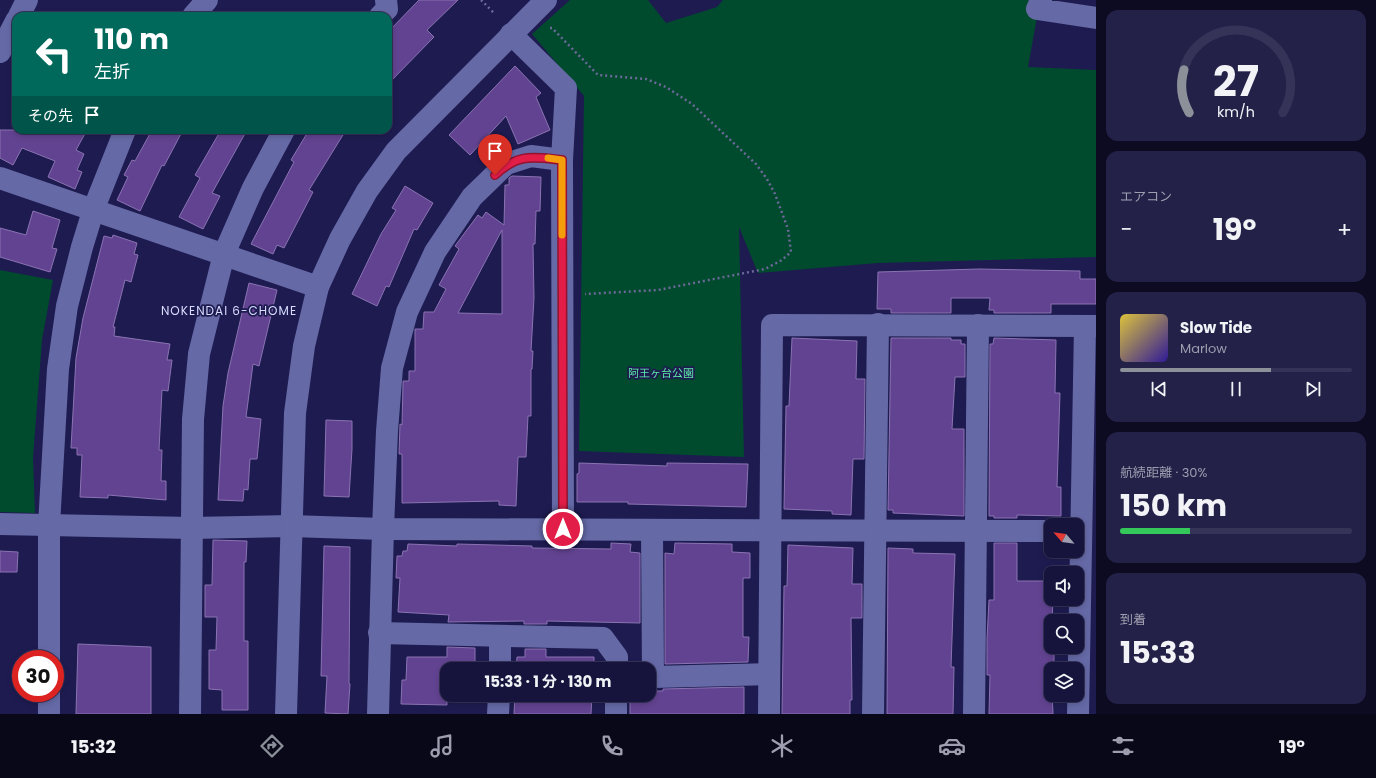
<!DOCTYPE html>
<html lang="ja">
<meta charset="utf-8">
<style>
:root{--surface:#16143d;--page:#232148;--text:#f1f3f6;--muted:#9e9eb0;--line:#353357;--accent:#8c9099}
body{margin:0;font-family:Poppins,"Noto Sans JP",sans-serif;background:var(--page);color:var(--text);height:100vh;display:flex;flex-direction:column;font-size:15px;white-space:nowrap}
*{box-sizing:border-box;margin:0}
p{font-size:13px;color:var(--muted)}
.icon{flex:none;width:22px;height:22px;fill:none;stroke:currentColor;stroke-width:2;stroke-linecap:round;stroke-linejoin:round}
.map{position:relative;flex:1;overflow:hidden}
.panel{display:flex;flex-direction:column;gap:10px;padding:10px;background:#0c0b22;width:280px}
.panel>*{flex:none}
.banner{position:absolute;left:12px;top:12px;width:380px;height:122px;border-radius:12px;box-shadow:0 2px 6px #0003,0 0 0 1px var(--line);background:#00695c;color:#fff;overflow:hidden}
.needle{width:26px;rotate:298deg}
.tools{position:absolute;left:1044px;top:518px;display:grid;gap:8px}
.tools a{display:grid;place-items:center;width:40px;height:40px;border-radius:8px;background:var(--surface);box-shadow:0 2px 6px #0003,0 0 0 1px var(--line);font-size:20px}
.speed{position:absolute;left:12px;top:650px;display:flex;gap:8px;font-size:20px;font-weight:700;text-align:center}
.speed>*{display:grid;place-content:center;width:52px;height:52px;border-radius:50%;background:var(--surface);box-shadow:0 2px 6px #0003,0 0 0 1px var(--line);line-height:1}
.speed .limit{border:6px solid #d22;background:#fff;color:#111}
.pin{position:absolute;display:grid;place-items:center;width:34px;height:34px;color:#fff;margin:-41px -17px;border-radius:50% 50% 50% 0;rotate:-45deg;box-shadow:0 0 4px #0007}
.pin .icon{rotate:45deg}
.me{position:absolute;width:44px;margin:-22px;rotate:0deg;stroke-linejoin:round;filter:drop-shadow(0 0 3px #0008)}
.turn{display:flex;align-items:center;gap:14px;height:84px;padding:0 16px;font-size:18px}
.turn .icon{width:52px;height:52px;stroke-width:2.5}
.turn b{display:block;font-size:28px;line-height:34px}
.then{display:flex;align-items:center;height:38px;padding:0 16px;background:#0003;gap:8px;font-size:15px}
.big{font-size:30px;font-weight:700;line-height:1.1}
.panel .widget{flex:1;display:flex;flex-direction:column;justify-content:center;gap:6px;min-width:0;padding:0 14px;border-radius:12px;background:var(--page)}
.panel .dial{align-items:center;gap:0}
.dial svg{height:104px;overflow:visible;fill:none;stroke:var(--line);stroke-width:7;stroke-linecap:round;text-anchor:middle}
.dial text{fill:var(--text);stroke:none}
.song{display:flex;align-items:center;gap:12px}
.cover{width:48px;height:48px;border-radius:6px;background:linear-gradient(135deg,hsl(50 70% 55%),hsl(250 70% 35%))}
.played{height:4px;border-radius:2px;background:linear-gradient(90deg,var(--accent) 65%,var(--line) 65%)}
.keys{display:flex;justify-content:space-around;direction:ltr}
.heat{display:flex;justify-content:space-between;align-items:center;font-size:22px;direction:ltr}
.charge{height:6px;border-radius:3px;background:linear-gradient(90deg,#34c759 30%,var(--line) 0)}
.trip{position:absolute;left:440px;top:662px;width:216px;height:40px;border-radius:12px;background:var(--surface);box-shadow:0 2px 6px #0003,0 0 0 1px var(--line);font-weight:700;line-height:40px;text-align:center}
.tab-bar{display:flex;height:64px;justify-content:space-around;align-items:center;background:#090818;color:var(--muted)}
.tab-bar .icon{width:28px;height:28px}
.tab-bar .selected{color:var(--accent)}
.tab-bar b{font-size:18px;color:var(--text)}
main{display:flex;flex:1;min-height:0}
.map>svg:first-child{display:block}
.green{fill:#004a2e}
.building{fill:#624391;stroke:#8a73b2;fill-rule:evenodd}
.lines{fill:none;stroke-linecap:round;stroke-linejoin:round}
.path{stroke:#6b6a99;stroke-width:2.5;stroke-dasharray:2 3;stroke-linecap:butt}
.minor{stroke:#6569a6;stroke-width:22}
.route-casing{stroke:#92132f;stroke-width:10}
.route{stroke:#e11d48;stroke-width:7}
.slow{stroke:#f59e0b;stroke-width:7}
.labels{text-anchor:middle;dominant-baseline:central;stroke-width:3.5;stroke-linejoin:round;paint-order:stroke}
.park-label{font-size:11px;fill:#5ceaa8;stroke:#1e1b51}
.neighbourhood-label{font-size:12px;letter-spacing:1px;fill:#d8dcff;stroke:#1e1b51}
</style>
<main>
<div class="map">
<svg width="1096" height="714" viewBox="0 0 1096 714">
<rect width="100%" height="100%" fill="#1e1b51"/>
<g class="green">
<path d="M 570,0 L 648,0 L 666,23 L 717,7 L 723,0 L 1053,0 L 1038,12 L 1028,67 L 1096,70 L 1096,257 L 878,263 L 758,273 L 739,227 L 744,457 L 579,451 L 584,96 L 532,34 Z"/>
<path d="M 0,270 L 53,280 L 42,340 L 33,458 L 35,513 L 0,512 Z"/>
</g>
<g class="building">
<path d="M 419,0 L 458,0 L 427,30 L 434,37 L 388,84 L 388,32 Z"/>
<path d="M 515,66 L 541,93 L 536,97 L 550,130 L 518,144 L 506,116 L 470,155 L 449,135 Z"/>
<path d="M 0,130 L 87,130 L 76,150 L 84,154 L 77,170 L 82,172 L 75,189 L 48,177 L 55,161 L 22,148 L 13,165 L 0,158 Z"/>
<path d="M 152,130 L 183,130 L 164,166 L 162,165 L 140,211 L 117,200 L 128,177 L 124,175 L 132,160 L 135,161 Z"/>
<path d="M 221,130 L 247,130 L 212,193 L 220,196 L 203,229 L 179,217 L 200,178 L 195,175 Z"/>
<path d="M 309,130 L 346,130 L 309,190 L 313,192 L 284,248 L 277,245 L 273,254 L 251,244 L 294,162 L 291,160 Z"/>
<path d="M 512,176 L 541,177 L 540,211 L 536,211 L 535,244 L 533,244 L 534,298 L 531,351 L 533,351 L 532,369 L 531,369 L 531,416 L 528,416 L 526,457 L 518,457 L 516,506 L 499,505 L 499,501 L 402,503 L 402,454 L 399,454 L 400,424 L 402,425 L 403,384 L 403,381 L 409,381 L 409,371 L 415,371 L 415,329 L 423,329 L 424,312 L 434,312 L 446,289 L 439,285 L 459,249 L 455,246 L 478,215 L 482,218 L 486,212 L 504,225 L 505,185 L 509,185 L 509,178 ZM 502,230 L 502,314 L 458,313 Z"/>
<path d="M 405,186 L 433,203 L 417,230 L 414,229 L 389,287 L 386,286 L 377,306 L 352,294 L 381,234 L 396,210 L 392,208 Z"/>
<path d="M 33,211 L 60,220 L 52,248 L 57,249 L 50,272 L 0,257 L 0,228 L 26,235 Z"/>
<path d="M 113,235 L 137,243 L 134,254 L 138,255 L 131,282 L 125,280 L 113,327 L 115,327 L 114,336 L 170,344 L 167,360 L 172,360 L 168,391 L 162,390 L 159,450 L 162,450 L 161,481 L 166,481 L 166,500 L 108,495 L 108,498 L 80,497 L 82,455 L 77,455 L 77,448 L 71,448 L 76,358 L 83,318 L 104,236 L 112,238 Z"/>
<path d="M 979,269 L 1080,271 L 1080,279 L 1096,279 L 1096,304 L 1051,304 L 1051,313 L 994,313 L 994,310 L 989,310 L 990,298 L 951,298 L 951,313 L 891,313 L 891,309 L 877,309 L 878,272 Z"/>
<path d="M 249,283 L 277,290 L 259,366 L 253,364 L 246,417 L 261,419 L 257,459 L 250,459 L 248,490 L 244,489 L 243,501 L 218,500 L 223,406 L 228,373 Z"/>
<path d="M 792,338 L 857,341 L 856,379 L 865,379 L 864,459 L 853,459 L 851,515 L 832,514 L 832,511 L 784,509 L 786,406 L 789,406 Z"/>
<path d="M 891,338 L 951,338 L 951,340 L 961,340 L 961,344 L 965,344 L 965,377 L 955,377 L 952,429 L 964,429 L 964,516 L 893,513 L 893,510 L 888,510 Z"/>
<path d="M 994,338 L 1056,340 L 1055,393 L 1060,393 L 1057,487 L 1061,487 L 1061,516 L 1017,515 L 1017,518 L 994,518 L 994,516 L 989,516 L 990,344 L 993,344 Z"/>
<path d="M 326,420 L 352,421 L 352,449 L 349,497 L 324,496 Z"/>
<path d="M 579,463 L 667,466 L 667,463 L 748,464 L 746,507 L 628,504 L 628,502 L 577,502 L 577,474 L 579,473 Z"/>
<path d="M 213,540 L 247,541 L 246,562 L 244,562 L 244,641 L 248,641 L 248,710 L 222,710 L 222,690 L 209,689 L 209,650 L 216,650 L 217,617 L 205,617 L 205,585 L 212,585 Z"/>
<path d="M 611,543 L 631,544 L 630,552 L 640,553 L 640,623 L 547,621 L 547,624 L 524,624 L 524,621 L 448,622 L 449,615 L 398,612 L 400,578 L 396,578 L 397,556 L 402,556 L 403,551 L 407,551 L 408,544 L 457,546 L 457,544 L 532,546 L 532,548 L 611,549 Z"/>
<path d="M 675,543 L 732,544 L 732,552 L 750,553 L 750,578 L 743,578 L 743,637 L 749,637 L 748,662 L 665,664 L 665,553 L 674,554 Z"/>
<path d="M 994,543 L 1017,543 L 1017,581 L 1051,581 L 1051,599 L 1053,599 L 1051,647 L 1054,647 L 1054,669 L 1051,669 L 1053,714 L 989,714 L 990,675 L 987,675 L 987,639 L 989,600 L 994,600 Z"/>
<path d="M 788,545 L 853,548 L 852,584 L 862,584 L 862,618 L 851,618 L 852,700 L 850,700 L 850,714 L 782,714 L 784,586 L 787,586 Z"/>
<path d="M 324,546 L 350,547 L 349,683 L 350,684 L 348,714 L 325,713 L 327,676 L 321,676 Z"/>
<path d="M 888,548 L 913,549 L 913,553 L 955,554 L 951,667 L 954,667 L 953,714 L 887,714 Z"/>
<path d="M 0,551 L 18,552 L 17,572 L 0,572 Z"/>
<path d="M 78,644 L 151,647 L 151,714 L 76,714 Z"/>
<path d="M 447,647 L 475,648 L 475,669 L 447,669 L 447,705 L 401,704 L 402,680 L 406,680 L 407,657 L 447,657 Z"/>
<path d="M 525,649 L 546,649 L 546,657 L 594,657 L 594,669 L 516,669 L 517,657 L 525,657 Z"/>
<path d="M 744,687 L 744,714 L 630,714 L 630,695 L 649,695 L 649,691 L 663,691 L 663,689 Z"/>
<path d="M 515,695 L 594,695 L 592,695 L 591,714 L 514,714 Z"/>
</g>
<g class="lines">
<g class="path">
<path d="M 481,0 L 495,14"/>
<path d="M 550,28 L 552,28 L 598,75 L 646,79 L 666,87 L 692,104 L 756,164 L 767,179 L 775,194 L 788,229 L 791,252 L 782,260 L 765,269 L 658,290 L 585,294"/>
</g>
<g class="minor">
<path d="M 1041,0 L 1037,9 L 1096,18"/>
<path d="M 19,16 L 27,0"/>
<path d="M 193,16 L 207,0"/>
<path d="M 380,16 L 387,9 L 386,0"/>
<path d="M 511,34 L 566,88 L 562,160 L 563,529"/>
<path d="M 0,52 L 16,21"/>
<path d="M 0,178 L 318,287"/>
<path d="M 0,524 L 191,528 L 291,526 L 383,529 L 1051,531"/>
<path d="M 652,530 L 653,677 L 769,674"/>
<path d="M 379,633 L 603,638 L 617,657 L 617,669"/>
<path d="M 49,659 L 49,525 L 58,369 L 67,306 L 82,247 L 94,208 L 125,130"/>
<path d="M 500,669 L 500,637"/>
<path d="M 49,714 L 49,693"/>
<path d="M 190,714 L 193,419 L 199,354 L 224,254 L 253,188 L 284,130"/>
<path d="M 286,714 L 295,413 L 304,346 L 318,287 L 340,239 L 367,191 L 396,151 L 546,0"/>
<path d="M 378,714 L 383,529 L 387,431 L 392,368 L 407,312 L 435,252 L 472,197 L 506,164 L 531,156 L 562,160"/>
<path d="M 498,714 L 499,695"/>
<path d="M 616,714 L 616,695"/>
<path d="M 769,714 L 772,325 L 1096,326"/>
<path d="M 873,714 L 878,324"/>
<path d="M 974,714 L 978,325"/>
<path d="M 1078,714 L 1085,326"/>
</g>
</g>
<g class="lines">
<defs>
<path id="route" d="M 495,175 C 518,153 533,157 562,160 L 563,529"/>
</defs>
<use href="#route" class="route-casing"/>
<use href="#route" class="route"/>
<path class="slow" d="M 548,158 L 562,160 L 562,235"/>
</g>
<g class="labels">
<g class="park-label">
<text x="661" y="373">阿王ヶ台公園</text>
</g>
<g class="neighbourhood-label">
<text x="229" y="310">NOKENDAI 6-CHOME</text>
</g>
</g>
</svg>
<div class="tools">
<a><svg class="needle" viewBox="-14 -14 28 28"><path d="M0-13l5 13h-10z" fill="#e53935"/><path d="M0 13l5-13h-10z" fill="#9e9eb0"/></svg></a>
<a><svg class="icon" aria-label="sound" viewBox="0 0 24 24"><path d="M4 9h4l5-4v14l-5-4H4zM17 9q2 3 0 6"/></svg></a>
<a><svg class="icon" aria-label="search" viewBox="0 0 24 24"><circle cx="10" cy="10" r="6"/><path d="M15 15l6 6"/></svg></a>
<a><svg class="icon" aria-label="layers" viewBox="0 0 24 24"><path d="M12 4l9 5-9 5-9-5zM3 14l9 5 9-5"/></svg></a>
</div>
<div class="speed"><div class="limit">30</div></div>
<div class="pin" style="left:495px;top:175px;background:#d93025"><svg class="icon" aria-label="arrive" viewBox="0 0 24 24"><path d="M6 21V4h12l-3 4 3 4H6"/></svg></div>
<svg class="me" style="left:563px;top:529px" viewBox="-20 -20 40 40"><circle r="17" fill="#e11d48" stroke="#fff" stroke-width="3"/><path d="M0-11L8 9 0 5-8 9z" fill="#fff"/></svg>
<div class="trip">15:33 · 1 分 · 130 m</div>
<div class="banner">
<div class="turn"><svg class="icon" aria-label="left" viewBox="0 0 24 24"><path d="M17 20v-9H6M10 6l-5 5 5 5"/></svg><div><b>110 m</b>左折</div></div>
<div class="then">その先<svg class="icon" aria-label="arrive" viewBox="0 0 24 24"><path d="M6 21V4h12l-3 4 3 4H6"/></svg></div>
</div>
</div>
<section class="panel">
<div class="widget dial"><svg viewBox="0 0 100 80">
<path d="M14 69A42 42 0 1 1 86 69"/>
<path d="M14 69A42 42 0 0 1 10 36" stroke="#8c9099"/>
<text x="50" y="56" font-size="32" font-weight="700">27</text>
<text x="50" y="72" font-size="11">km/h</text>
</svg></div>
<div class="widget"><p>エアコン</p>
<div class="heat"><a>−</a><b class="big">19°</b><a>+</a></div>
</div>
<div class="widget">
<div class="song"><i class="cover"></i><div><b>Slow Tide</b><p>Marlow</p></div></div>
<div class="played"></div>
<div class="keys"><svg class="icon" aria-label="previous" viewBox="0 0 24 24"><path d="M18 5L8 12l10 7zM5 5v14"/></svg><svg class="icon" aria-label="pause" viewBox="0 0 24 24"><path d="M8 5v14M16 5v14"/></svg><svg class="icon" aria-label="next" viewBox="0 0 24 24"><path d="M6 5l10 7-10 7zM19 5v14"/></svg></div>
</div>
<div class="widget"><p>航続距離 · 30%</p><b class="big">150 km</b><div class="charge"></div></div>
<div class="widget"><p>到着</p><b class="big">15:33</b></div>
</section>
</main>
<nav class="tab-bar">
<b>15:32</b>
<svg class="icon selected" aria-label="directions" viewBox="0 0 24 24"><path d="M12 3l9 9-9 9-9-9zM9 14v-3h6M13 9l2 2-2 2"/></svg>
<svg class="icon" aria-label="music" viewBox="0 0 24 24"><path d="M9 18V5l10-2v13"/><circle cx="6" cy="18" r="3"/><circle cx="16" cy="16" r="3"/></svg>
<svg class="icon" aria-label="phone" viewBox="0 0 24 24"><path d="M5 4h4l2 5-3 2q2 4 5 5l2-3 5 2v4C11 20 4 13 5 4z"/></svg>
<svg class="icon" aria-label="climate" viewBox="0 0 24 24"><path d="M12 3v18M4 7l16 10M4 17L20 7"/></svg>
<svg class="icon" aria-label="car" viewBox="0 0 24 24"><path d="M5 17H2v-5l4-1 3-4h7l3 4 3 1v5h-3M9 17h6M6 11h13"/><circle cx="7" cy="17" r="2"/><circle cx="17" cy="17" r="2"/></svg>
<svg class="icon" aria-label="filters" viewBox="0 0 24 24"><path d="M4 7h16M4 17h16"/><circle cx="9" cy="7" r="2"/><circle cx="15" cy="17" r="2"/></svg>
<b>19°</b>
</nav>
